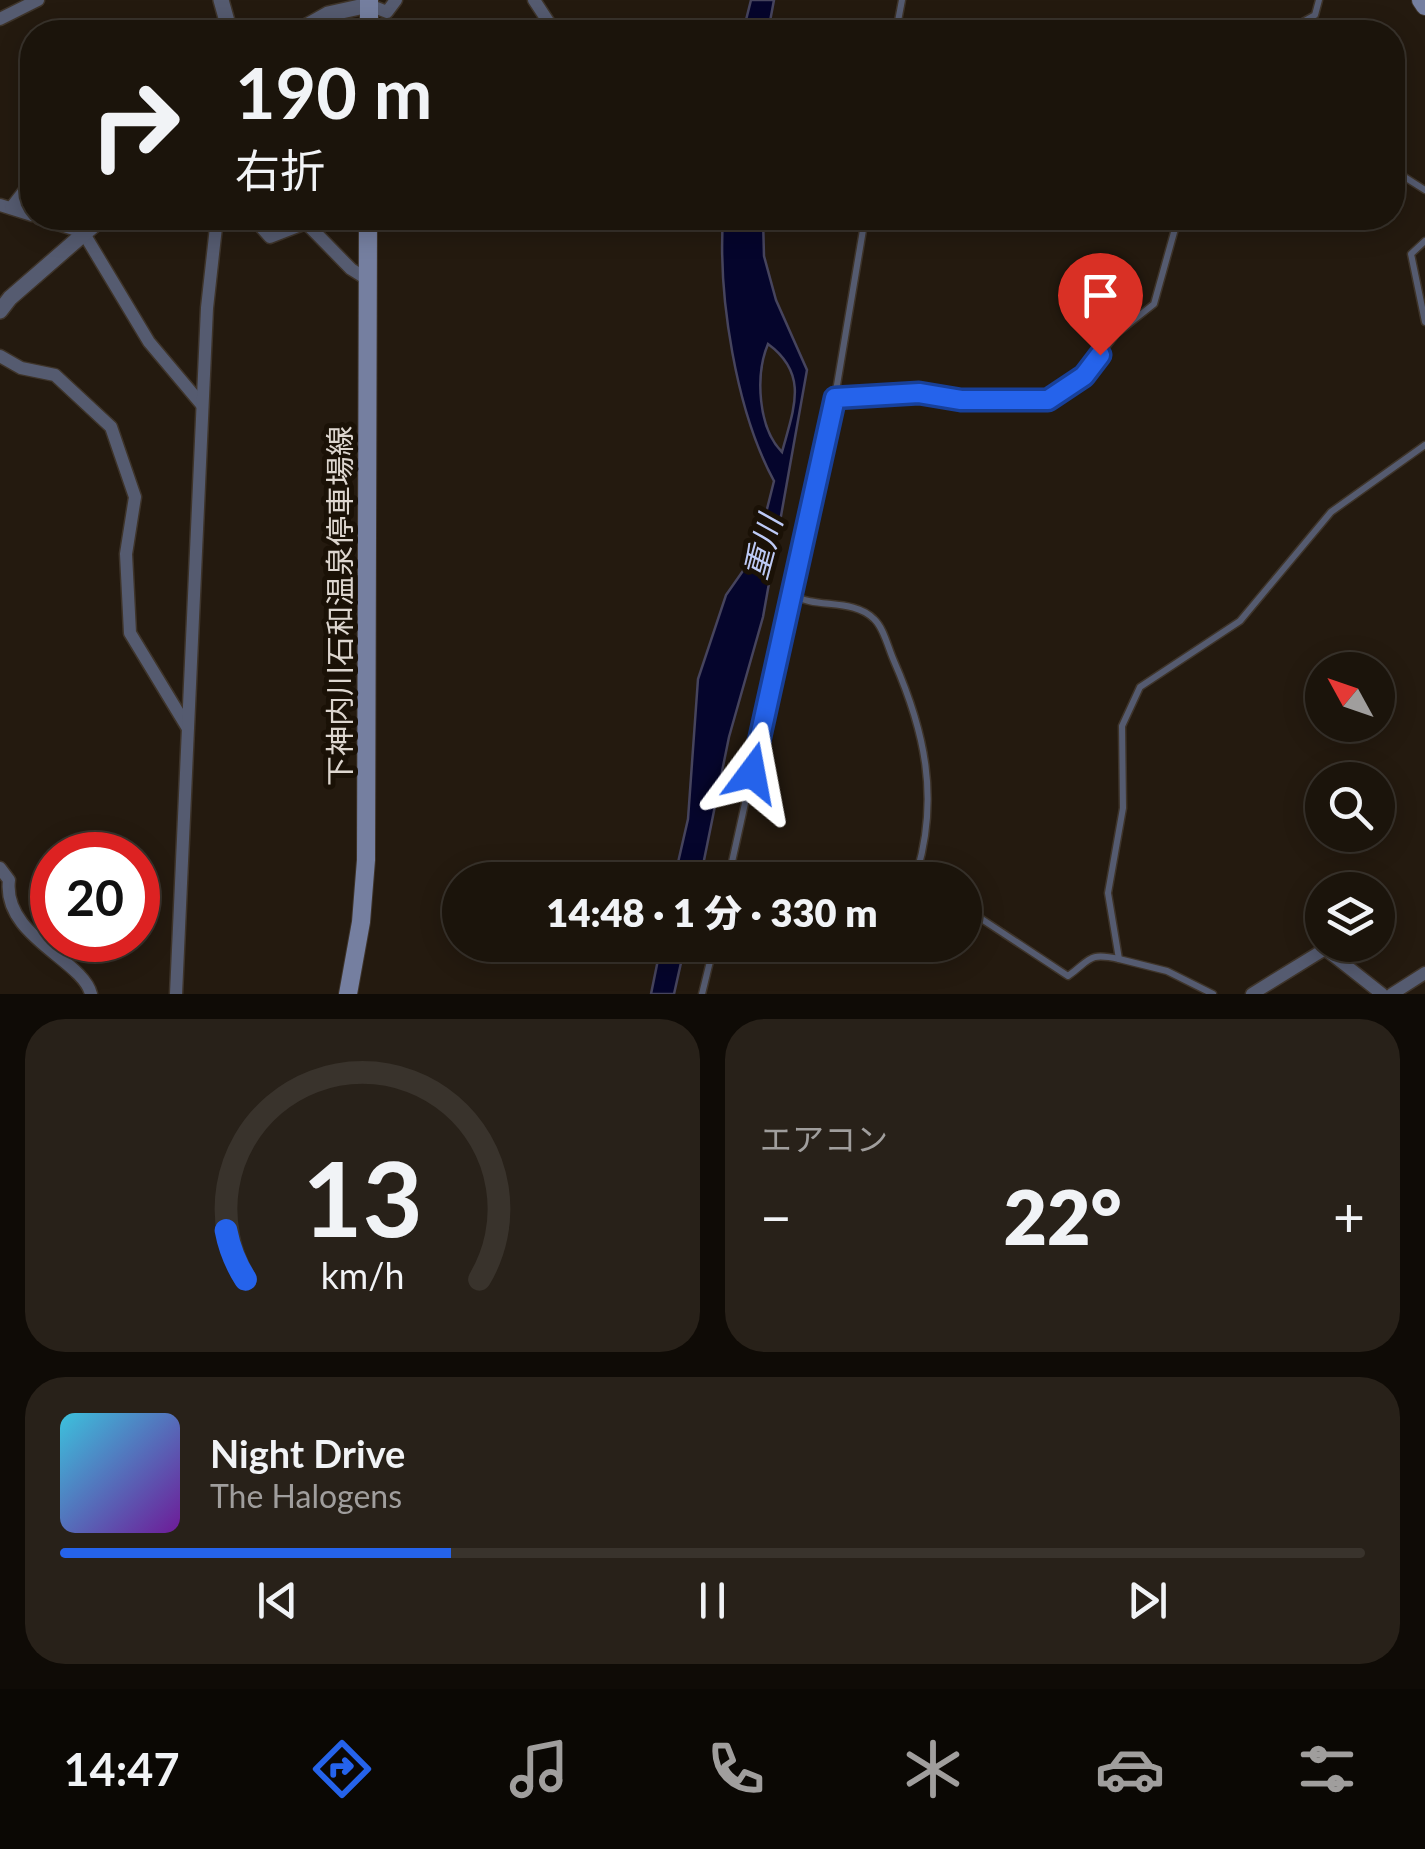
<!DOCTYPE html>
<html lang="ja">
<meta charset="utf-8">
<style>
:root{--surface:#1b140b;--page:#282119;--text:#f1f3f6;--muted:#a09e9d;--line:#39332c;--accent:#2563eb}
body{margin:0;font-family:Lato,"Noto Sans JP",sans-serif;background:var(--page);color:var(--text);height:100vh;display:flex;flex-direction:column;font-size:38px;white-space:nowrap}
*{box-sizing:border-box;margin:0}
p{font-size:32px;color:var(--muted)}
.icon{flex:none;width:55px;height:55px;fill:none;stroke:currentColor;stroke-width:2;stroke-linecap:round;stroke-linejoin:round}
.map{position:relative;height:994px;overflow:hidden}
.panel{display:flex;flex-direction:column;gap:25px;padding:25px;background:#0f0b06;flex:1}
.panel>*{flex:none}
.hud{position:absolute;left:20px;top:20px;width:1385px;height:210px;border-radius:40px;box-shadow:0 5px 25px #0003,0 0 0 2px var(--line);background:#1b140b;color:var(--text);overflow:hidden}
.needle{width:65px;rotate:310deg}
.controls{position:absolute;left:1305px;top:652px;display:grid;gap:20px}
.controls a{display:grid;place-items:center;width:90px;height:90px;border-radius:50%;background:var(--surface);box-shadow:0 5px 25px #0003,0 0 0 2px var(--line);font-size:50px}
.speed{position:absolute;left:30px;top:832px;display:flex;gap:20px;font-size:50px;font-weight:700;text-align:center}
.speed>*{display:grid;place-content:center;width:130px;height:130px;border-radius:50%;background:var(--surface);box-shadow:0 5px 25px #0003,0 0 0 2px var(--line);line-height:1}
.speed .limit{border:15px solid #d22;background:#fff;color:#111}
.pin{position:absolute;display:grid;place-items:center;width:85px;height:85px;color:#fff;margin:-102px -42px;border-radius:50% 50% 50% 0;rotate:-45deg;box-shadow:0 0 10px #0007}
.pin .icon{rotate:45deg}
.me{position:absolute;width:110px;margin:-55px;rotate:13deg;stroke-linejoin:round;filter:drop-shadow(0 0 8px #0008)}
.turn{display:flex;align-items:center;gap:35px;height:210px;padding:0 50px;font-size:45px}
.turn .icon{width:130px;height:130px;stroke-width:2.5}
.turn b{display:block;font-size:70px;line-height:85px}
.big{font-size:75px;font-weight:800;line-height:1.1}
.panel .tile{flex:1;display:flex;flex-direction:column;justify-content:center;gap:15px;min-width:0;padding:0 35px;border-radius:40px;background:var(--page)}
.panel .dial{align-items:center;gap:0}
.dial svg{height:260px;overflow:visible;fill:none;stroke:var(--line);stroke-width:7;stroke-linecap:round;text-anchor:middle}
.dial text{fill:var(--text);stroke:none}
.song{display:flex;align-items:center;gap:30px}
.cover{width:120px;height:120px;border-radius:15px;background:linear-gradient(135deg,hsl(190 70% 55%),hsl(280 70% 35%))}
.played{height:10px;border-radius:5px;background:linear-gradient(90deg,var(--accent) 30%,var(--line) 30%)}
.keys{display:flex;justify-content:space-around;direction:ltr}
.heat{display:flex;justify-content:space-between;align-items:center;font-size:55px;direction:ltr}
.panel .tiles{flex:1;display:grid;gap:25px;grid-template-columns:1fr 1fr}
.tile:last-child{grid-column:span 2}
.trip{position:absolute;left:442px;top:862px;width:540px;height:100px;border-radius:50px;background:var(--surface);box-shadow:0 5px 25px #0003,0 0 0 2px var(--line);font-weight:800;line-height:100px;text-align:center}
.tabs{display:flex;height:160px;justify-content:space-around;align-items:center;background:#0b0804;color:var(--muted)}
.tabs .icon{width:70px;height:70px}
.tabs .selected{color:var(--accent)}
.tabs b{font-size:45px;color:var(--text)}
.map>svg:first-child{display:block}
.water{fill:#05052c;stroke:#46445d;stroke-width:2.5;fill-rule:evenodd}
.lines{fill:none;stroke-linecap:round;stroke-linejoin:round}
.service-casing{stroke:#3e342a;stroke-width:9}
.minor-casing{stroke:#3e342a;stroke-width:15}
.tertiary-casing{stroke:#3e342a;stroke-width:18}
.secondary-casing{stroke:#3e342a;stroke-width:20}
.service{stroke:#555b70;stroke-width:6}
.minor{stroke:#555b70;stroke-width:12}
.tertiary{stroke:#555b70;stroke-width:15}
.secondary{stroke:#757fa0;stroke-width:18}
.route-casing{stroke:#184099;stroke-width:25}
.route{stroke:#2563eb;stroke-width:18}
.labels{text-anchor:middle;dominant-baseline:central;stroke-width:10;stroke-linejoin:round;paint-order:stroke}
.street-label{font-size:30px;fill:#ddd6cf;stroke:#1a1106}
.water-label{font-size:32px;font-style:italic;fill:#becbf7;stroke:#1a1106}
</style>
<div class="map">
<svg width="1425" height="994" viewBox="0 0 1425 994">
<rect width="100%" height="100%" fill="#241a0f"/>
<g class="water">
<path d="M 751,0 L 774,0 L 768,32 L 743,32 Z"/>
<path d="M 723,218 L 763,218 L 764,256 L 776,300 L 807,370 L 763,617 L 729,737 L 700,880 L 674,880 L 688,819 L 698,679 L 726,595 L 745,568 L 762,529 L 774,481 C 736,411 718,297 723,218 ZM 768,344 C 809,374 794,408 782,452 C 758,428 755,375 768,344 Z"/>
<path d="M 661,945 L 685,945 L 674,994 L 651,994 Z"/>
</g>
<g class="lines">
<defs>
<g id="service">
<path d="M 896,32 L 902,0"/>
<path d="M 1285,32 L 1315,15 L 1319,0"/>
<path d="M 1392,169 L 1425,190"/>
<path d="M 1425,241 L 1411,254 L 1425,322"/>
<path d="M 835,397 L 919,393 L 961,400 L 1048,400 L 1084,376 L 1116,334 L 1154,304 L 1178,218"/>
<path d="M 793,595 C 816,609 853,598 874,619 C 884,628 888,648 894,661 C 925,732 939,797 917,872 L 927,880"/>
<path d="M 728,880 L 835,397 L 865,218"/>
<path d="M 965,908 L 1068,976 C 1091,960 1087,952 1119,959"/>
<path d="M 702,994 L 714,945"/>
<path d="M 1213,994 L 1167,971 L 1119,959 L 1108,893 L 1123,808 L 1122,726 L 1140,687 L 1240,621 L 1331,512 L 1425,445"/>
</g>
<g id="minor">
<path d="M 534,0 L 555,32"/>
<path d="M 369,5 L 387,12 L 396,0"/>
<path d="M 0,19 L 38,0"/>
<path d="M 0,205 L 32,215"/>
<path d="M 11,208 L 32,181"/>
<path d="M 39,218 L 83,232 L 149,342 L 202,405"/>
<path d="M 253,218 L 270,237 L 306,223 L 351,269 L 367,279"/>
<path d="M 0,356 L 21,368 L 55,375 L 111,427 L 135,497 L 126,554 L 130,633 L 187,727"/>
<path d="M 0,868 L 9,880 C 2,936 83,960 91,994"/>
<path d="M 176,994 L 207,308 L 217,218"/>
<path d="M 1252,994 L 1325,949 L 1382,994"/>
<path d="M 1392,994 L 1425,973"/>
</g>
<g id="tertiary">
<path d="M 221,0 L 230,32"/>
<path d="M 296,32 L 328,14 L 369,5"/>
<path d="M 0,311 L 10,298 L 102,218"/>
</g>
<g id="secondary">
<path d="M 1421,0 L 1425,6"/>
<path d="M 369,32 L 369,0"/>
<path d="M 348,994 L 361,922 L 366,860 L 368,218"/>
</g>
</defs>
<use href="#service" class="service-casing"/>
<use href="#minor" class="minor-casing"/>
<use href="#tertiary" class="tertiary-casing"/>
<use href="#secondary" class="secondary-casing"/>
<use href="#service" class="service"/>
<use href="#minor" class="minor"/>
<use href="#tertiary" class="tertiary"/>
<use href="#secondary" class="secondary"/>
</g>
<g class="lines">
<defs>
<path id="route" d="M 752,773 L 835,398 L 919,393 L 961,400 L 1048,400 L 1084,376 L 1100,355"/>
</defs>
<use href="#route" class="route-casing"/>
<use href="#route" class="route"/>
</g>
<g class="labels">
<g class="street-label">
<text transform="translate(339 606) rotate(-90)">下神内川石和温泉停車場線</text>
</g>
<g class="water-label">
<text transform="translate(762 547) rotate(-75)">重川</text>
</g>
</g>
</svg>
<div class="controls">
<a><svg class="needle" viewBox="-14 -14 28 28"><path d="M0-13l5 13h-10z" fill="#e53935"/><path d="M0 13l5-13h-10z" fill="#a09e9d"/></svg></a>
<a><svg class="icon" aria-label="search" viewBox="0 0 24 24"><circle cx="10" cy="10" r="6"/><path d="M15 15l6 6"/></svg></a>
<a><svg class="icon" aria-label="layers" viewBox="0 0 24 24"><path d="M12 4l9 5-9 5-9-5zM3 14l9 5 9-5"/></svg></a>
</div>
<div class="speed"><div class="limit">20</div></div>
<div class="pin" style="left:1100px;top:355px;background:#d93025"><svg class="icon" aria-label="arrive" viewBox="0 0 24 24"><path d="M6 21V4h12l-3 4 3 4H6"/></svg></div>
<svg class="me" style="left:752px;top:773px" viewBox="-20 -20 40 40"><path d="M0-17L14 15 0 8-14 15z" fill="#2563eb" stroke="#fff" stroke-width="4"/></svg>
<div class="trip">14:48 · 1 分 · 330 m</div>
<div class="hud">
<div class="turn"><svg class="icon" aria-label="right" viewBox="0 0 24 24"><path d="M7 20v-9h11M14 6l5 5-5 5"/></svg><div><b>190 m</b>右折</div></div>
</div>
</div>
<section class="panel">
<div class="tiles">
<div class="tile dial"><svg viewBox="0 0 100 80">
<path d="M14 69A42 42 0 1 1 86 69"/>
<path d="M14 69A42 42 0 0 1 8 54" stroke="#2563eb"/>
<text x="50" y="56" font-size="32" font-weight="700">13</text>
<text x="50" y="72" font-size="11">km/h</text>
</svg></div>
<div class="tile"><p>エアコン</p>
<div class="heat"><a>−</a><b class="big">22°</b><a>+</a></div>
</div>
<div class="tile">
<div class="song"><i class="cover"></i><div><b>Night Drive</b><p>The Halogens</p></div></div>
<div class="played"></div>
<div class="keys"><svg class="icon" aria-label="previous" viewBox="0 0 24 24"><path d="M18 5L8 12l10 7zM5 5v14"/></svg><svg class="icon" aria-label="pause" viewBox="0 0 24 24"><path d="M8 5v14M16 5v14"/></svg><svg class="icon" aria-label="next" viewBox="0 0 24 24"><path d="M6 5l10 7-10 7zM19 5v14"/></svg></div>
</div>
</div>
</section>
<nav class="tabs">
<b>14:47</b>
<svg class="icon selected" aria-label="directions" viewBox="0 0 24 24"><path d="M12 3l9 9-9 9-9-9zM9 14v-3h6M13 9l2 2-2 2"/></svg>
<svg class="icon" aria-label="music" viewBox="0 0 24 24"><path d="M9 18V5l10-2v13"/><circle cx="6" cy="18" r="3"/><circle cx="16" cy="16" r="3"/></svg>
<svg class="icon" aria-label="phone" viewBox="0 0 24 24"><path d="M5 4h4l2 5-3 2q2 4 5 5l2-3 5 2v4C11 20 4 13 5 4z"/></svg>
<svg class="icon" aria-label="climate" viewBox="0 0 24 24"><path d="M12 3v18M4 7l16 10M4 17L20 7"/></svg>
<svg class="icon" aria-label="car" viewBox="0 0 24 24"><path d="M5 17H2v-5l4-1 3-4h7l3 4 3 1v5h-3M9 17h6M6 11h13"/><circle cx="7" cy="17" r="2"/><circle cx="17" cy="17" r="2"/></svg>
<svg class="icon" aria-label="filters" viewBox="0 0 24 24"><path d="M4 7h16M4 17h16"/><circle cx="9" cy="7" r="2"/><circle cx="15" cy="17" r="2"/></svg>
</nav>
